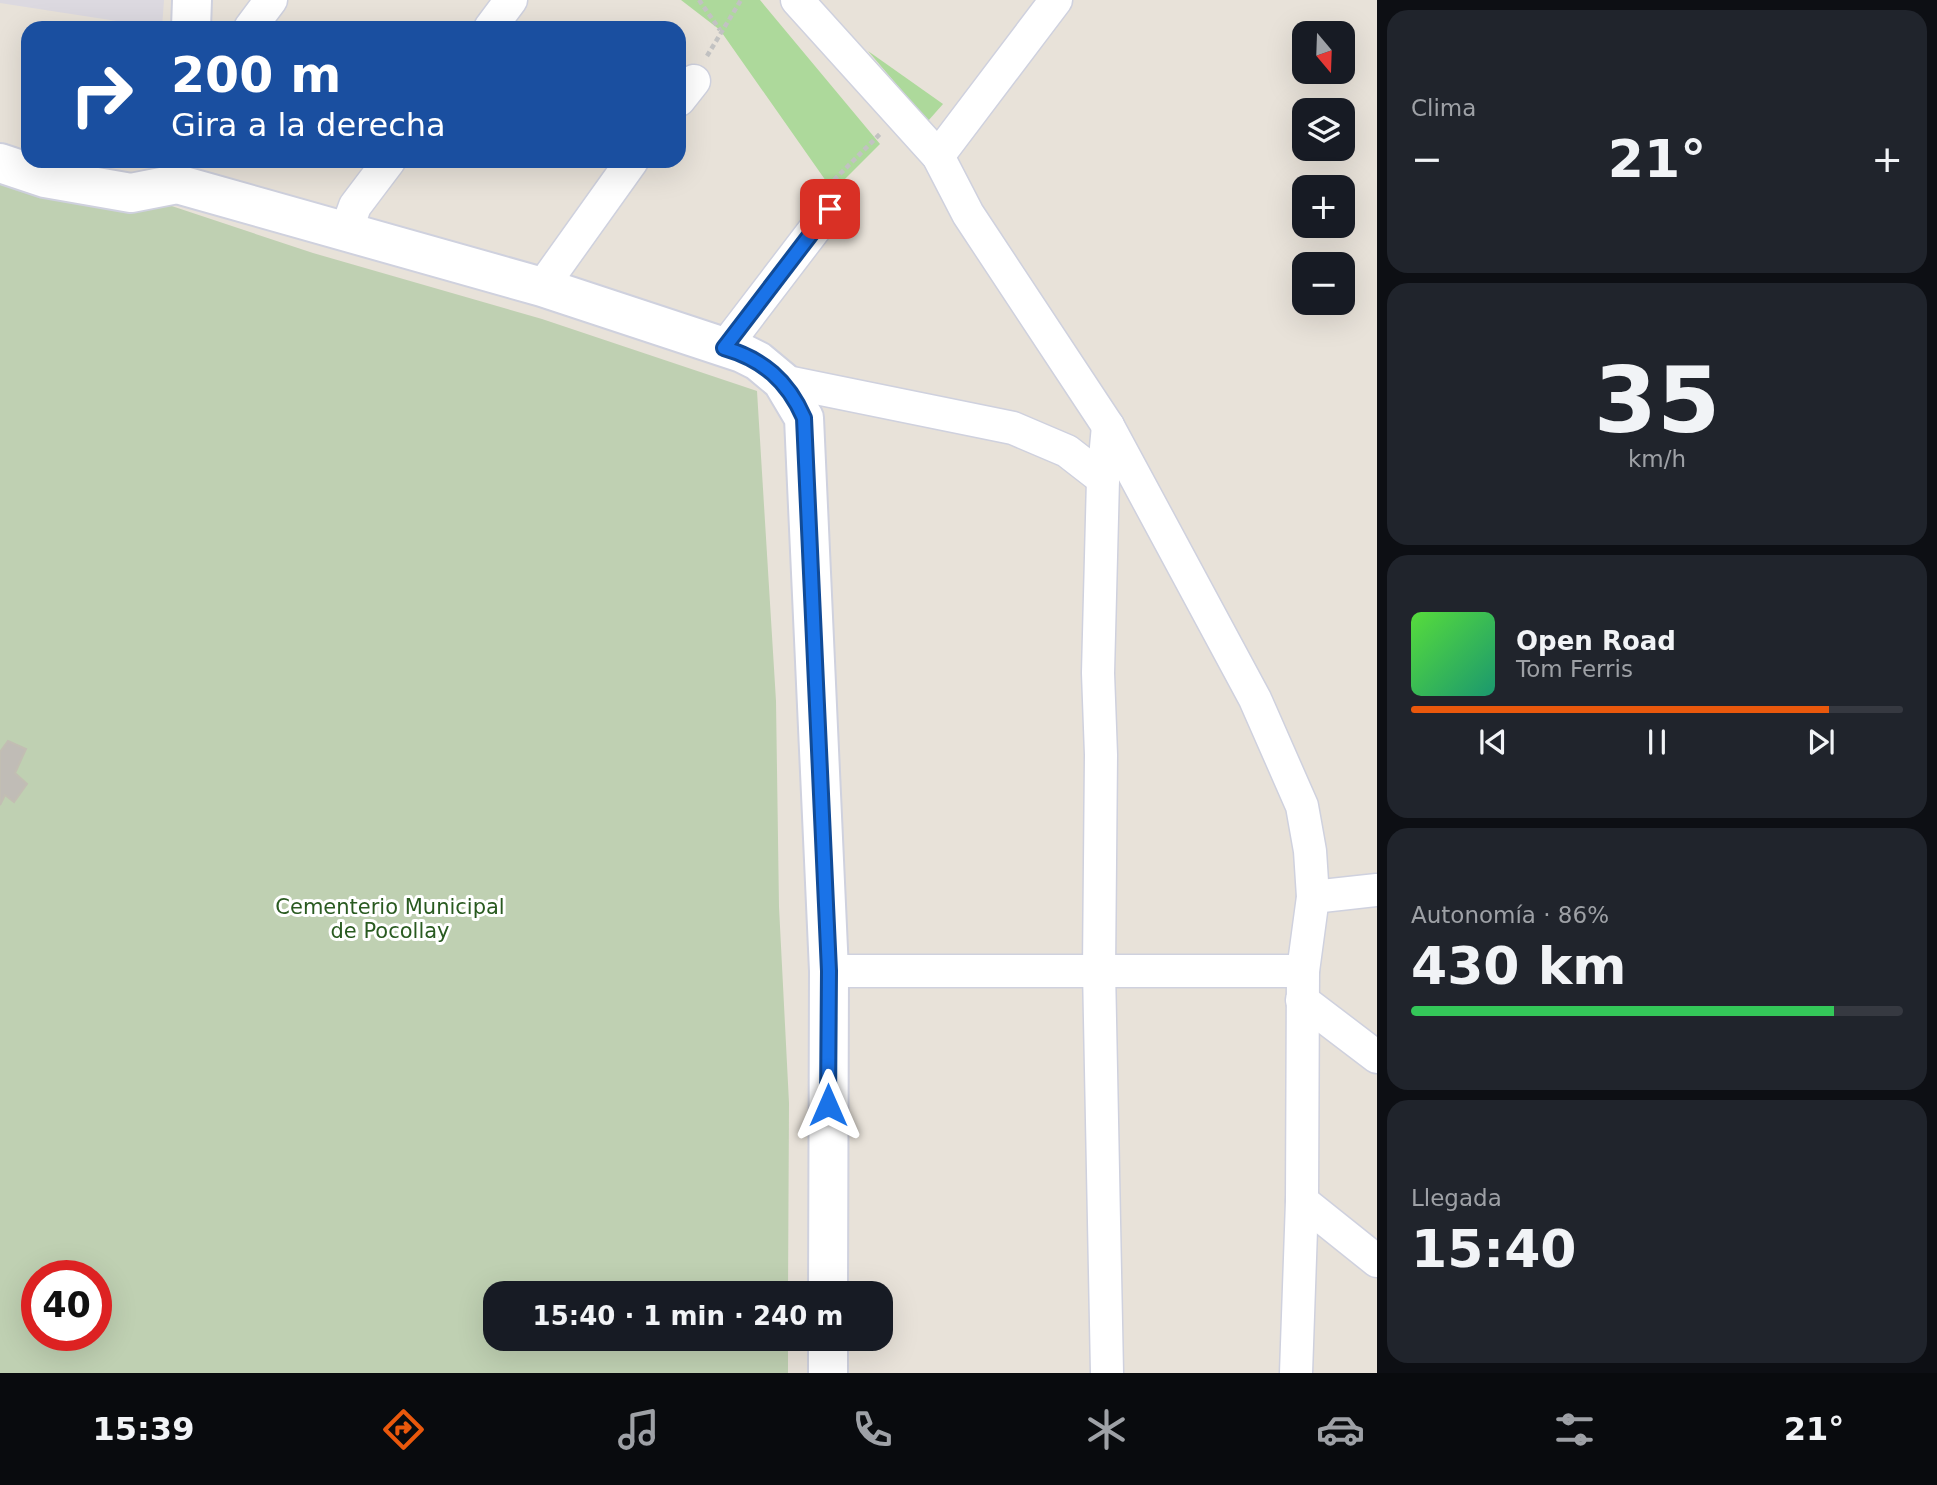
<!DOCTYPE html>
<html lang="es">
<meta charset="utf-8">
<style>
:root{--surface:#171b24;--page:#20242c;--text:#f1f3f6;--muted:#9ea1a6;--line:#363941;--accent:#ea580c}
body{margin:0;font-family:"DejaVu Sans",sans-serif;background:var(--page);color:var(--text);height:100vh;display:flex;flex-direction:column;font-size:26px;white-space:nowrap}
*{box-sizing:border-box;margin:0}
p{font-size:23px;color:var(--muted)}
.icon{flex:none;width:38px;height:38px;fill:none;stroke:currentColor;stroke-width:2;stroke-linecap:round;stroke-linejoin:round}
.map{position:relative;flex:1;overflow:hidden}
.sheet{display:flex;flex-direction:column;gap:10px;padding:10px;background:#0d0f14;width:560px}
.sheet>*{flex:none}
.guide{position:absolute;left:21px;top:21px;width:665px;height:147px;border-radius:21px;box-shadow:0 7px 28px #0002;background:#1a4fa0;color:#fff;overflow:hidden}
.needle{width:46px;rotate:161deg}
.fabs{position:absolute;left:1292px;top:21px;display:grid;gap:14px}
.fabs a{display:grid;place-items:center;width:63px;height:63px;border-radius:14px;background:var(--surface);box-shadow:0 7px 28px #0002;font-size:35px}
.speed{position:absolute;left:21px;top:1260px;display:flex;gap:14px;font-size:35px;font-weight:700;text-align:center}
.speed>*{display:grid;place-content:center;width:91px;height:91px;border-radius:50%;background:var(--surface);box-shadow:0 7px 28px #0002;line-height:1}
.speed .limit{border:10px solid #d22;background:#fff;color:#111}
.pin{position:absolute;display:grid;place-items:center;width:60px;height:60px;color:#fff;margin:-30px;border-radius:14px;box-shadow:0 4px 10px #0006}
.me{position:absolute;width:77px;margin:-38px;rotate:0deg;stroke-linejoin:round;filter:drop-shadow(0 0 5px #0008)}
.turn{display:flex;align-items:center;gap:24px;height:147px;padding:0 35px;font-size:32px}
.turn .icon{width:91px;height:91px;stroke-width:2.5}
.turn b{display:block;font-size:49px;line-height:60px}
.big{font-size:52px;font-weight:700;line-height:1.1}
.sheet .widget{flex:1;display:flex;flex-direction:column;justify-content:center;gap:10px;min-width:0;padding:0 24px;border-radius:21px;background:var(--page)}
.sheet .dial{align-items:center;gap:0}
.dial b{font-size:91px;line-height:1}
.song{display:flex;align-items:center;gap:21px}
.cover{width:84px;height:84px;border-radius:10px;background:linear-gradient(135deg,hsl(110 70% 55%),hsl(160 70% 35%))}
.played{height:7px;border-radius:4px;background:linear-gradient(90deg,var(--accent) 85%,var(--line) 85%)}
.keys{display:flex;justify-content:space-around;direction:ltr}
.heat{display:flex;justify-content:space-between;align-items:center;font-size:38px;direction:ltr}
.charge{height:10px;border-radius:5px;background:linear-gradient(90deg,#34c759 86%,var(--line) 0)}
.trip{position:absolute;left:483px;top:1281px;width:410px;height:70px;border-radius:21px;background:var(--surface);box-shadow:0 7px 28px #0002;font-weight:700;line-height:70px;text-align:center}
.tabs{display:flex;height:112px;justify-content:space-around;align-items:center;background:#090b0e;color:var(--muted)}
.tabs .icon{width:49px;height:49px}
.tabs .selected{color:var(--accent)}
.tabs b{font-size:32px;color:var(--text)}
main{display:flex;flex:1;min-height:0}
.map>svg:first-child{display:block}
.industrial{fill:#dcd9e0}
.green{fill:#add99b}
.cemetery{fill:#bfd0b2;fill-rule:evenodd}
.building{fill:#c0bcb6;stroke:#c2beb3;stroke-width:2}
.lines{fill:none;stroke-linecap:round;stroke-linejoin:round}
.street-casing{stroke:#cfd1de;stroke-width:35}
.secondary-casing{stroke:#cfd1de;stroke-width:42}
.path{stroke:#c2c2c2;stroke-width:4.5;stroke-dasharray:5 3.5;stroke-linecap:butt}
.street{stroke:#fff;stroke-width:32}
.secondary{stroke:#fff;stroke-width:38}
.route-casing{stroke:#114b97;stroke-width:18}
.route{stroke:#1a73e8;stroke-width:12}
.labels{text-anchor:middle;dominant-baseline:central;stroke-width:6;stroke-linejoin:round;paint-order:stroke}
.park-label{font-size:21px;fill:#295a20;stroke:#fff}
</style>
<main>
<div class="map">
<svg width="1377" height="1373" viewBox="0 0 1377 1373">
<rect width="100%" height="100%" fill="#e8e2d9"/>
<path class="industrial" d="M 0,0 L 164,0 L 162,28 L 0,3 Z"/>
<g class="green">
<path d="M 681,0 L 760,0 L 880,144 L 833,191 L 720,30 Z"/>
<path d="M 868,51 L 943,104 L 928,121 Z"/>
</g>
<path class="cemetery" d="M 0,149 L 313,253 L 542,319 L 757,391 L 776,701 L 779,907 L 789,1103 L 788,1293 L 495,1293 L 495,1339 L 788,1339 L 788,1373 L 0,1373 ZM 37,1276 L 96,1276 L 96,1335 L 37,1335 Z"/>
<path class="building" d="M 8,741 L 26,749 L 15,773 L 27,784 L 14,802 L 5,795 L 0,805 L 0,752 Z"/>
<g class="lines">
<defs>
<g id="street">
<path d="M 797,0 L 938,156 L 968,214 L 1108,426 L 1255,699 L 1302,806 L 1310,851 L 1313,897 L 1303,971 L 1302,1201 L 1296,1373"/>
<path d="M 250,28 L 271,0"/>
<path d="M 490,28 L 511,0"/>
<path d="M 679,100 L 694,81"/>
<path d="M 938,156 L 1056,0"/>
<path d="M 346,231 L 355,206 L 389,161"/>
<path d="M 542,287 L 632,161"/>
<path d="M 724,348 L 830,209"/>
<path d="M 782,381 L 1013,428 L 1067,451 L 1103,479"/>
<path d="M 1313,897 L 1377,890"/>
<path d="M 829,971 L 1303,971"/>
<path d="M 1302,1000 L 1377,1057"/>
<path d="M 1302,1201 L 1377,1261"/>
<path d="M 1107,1373 L 1099,969 L 1101,755 L 1098,673 L 1103,479 L 1108,426"/>
</g>
<g id="secondary">
<path d="M 191,28 L 192,0"/>
<path d="M 0,163 L 45,178 L 131,193 L 177,184 L 542,287 L 742,353 L 758,361 L 782,381 L 804,418 L 829,971 L 828,1293"/>
<path d="M 828,1373 L 828,1339"/>
</g>
</defs>
<use href="#street" class="street-casing"/>
<use href="#secondary" class="secondary-casing"/>
<g class="path">
<path d="M 699,0 L 720,30"/>
<path d="M 707,56 L 741,0"/>
<path d="M 834,180 L 882,132"/>
</g>
<use href="#street" class="street"/>
<use href="#secondary" class="secondary"/>
</g>
<g class="lines">
<defs>
<path id="route" d="M 828,1105 L 829,971 L 804,418 C 788,381 763,359 724,348 L 830,209"/>
</defs>
<use href="#route" class="route-casing"/>
<use href="#route" class="route"/>
</g>
<g class="labels">
<g class="park-label">
<text x="390" y="907">Cementerio Municipal<tspan x="390" dy="24">de Pocollay</tspan></text>
</g>
</g>
</svg>
<div class="fabs">
<a><svg class="needle" viewBox="-14 -14 28 28"><path d="M0-13l5 13h-10z" fill="#e53935"/><path d="M0 13l5-13h-10z" fill="#9ea1a6"/></svg></a>
<a><svg class="icon" aria-label="layers" viewBox="0 0 24 24"><path d="M12 4l9 5-9 5-9-5zM3 14l9 5 9-5"/></svg></a>
<a>+</a>
<a>−</a>
</div>
<div class="speed"><div class="limit">40</div></div>
<div class="pin" style="left:830px;top:209px;background:#d93025"><svg class="icon" aria-label="arrive" viewBox="0 0 24 24"><path d="M6 21V4h12l-3 4 3 4H6"/></svg></div>
<svg class="me" style="left:828px;top:1105px" viewBox="-20 -20 40 40"><path d="M0-17L14 15 0 8-14 15z" fill="#1a73e8" stroke="#fff" stroke-width="4"/></svg>
<div class="trip">15:40 · 1 min · 240 m</div>
<div class="guide">
<div class="turn"><svg class="icon" aria-label="right" viewBox="0 0 24 24"><path d="M7 20v-9h11M14 6l5 5-5 5"/></svg><div><b>200 m</b>Gira a la derecha</div></div>
</div>
</div>
<section class="sheet">
<div class="widget"><p>Clima</p>
<div class="heat"><a>−</a><b class="big">21°</b><a>+</a></div>
</div>
<div class="widget dial"><b>35</b><p>km/h</p></div>
<div class="widget">
<div class="song"><i class="cover"></i><div><b>Open Road</b><p>Tom Ferris</p></div></div>
<div class="played"></div>
<div class="keys"><svg class="icon" aria-label="previous" viewBox="0 0 24 24"><path d="M18 5L8 12l10 7zM5 5v14"/></svg><svg class="icon" aria-label="pause" viewBox="0 0 24 24"><path d="M8 5v14M16 5v14"/></svg><svg class="icon" aria-label="next" viewBox="0 0 24 24"><path d="M6 5l10 7-10 7zM19 5v14"/></svg></div>
</div>
<div class="widget"><p>Autonomía · 86%</p><b class="big">430 km</b><div class="charge"></div></div>
<div class="widget"><p>Llegada</p><b class="big">15:40</b></div>
</section>
</main>
<nav class="tabs">
<b>15:39</b>
<svg class="icon selected" aria-label="directions" viewBox="0 0 24 24"><path d="M12 3l9 9-9 9-9-9zM9 14v-3h6M13 9l2 2-2 2"/></svg>
<svg class="icon" aria-label="music" viewBox="0 0 24 24"><path d="M9 18V5l10-2v13"/><circle cx="6" cy="18" r="3"/><circle cx="16" cy="16" r="3"/></svg>
<svg class="icon" aria-label="phone" viewBox="0 0 24 24"><path d="M5 4h4l2 5-3 2q2 4 5 5l2-3 5 2v4C11 20 4 13 5 4z"/></svg>
<svg class="icon" aria-label="climate" viewBox="0 0 24 24"><path d="M12 3v18M4 7l16 10M4 17L20 7"/></svg>
<svg class="icon" aria-label="car" viewBox="0 0 24 24"><path d="M5 17H2v-5l4-1 3-4h7l3 4 3 1v5h-3M9 17h6M6 11h13"/><circle cx="7" cy="17" r="2"/><circle cx="17" cy="17" r="2"/></svg>
<svg class="icon" aria-label="filters" viewBox="0 0 24 24"><path d="M4 7h16M4 17h16"/><circle cx="9" cy="7" r="2"/><circle cx="15" cy="17" r="2"/></svg>
<b>21°</b>
</nav>
